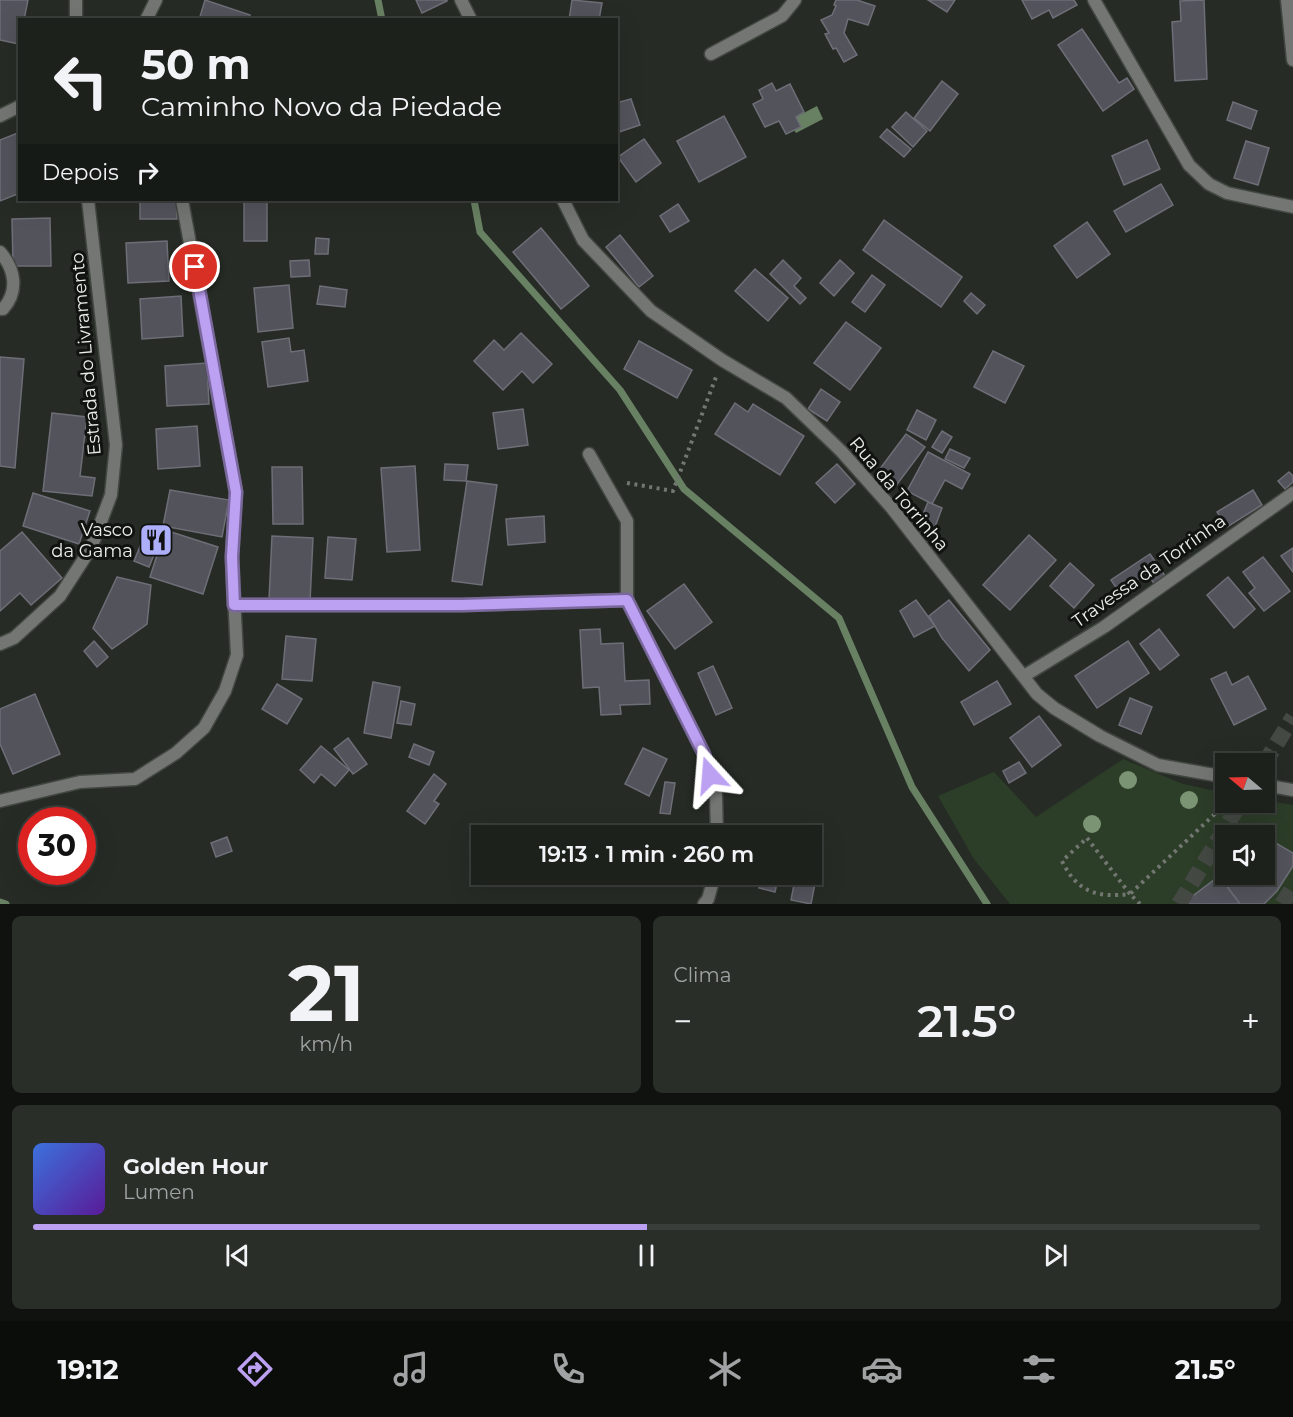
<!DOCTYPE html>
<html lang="pt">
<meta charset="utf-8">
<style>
:root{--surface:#1c211c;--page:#292e29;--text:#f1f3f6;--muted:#a0a3a3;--line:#3a3e3b;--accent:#bca0f2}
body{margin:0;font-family:Montserrat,sans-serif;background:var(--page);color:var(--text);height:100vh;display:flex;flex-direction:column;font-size:22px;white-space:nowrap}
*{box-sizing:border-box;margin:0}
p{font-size:20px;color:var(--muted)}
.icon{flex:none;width:33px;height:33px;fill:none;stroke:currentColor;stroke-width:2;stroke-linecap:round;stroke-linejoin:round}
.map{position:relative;height:904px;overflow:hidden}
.panel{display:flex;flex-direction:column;gap:12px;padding:12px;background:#0f120f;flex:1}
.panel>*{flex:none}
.top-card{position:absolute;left:18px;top:18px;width:600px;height:183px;border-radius:0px;box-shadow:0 6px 24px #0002,0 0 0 2px var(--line);background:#1c211c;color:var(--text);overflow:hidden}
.needle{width:39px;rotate:289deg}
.controls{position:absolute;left:1215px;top:753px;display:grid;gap:12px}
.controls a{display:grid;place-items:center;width:60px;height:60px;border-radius:0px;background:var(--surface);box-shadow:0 6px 24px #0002,0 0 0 2px var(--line);font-size:30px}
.speed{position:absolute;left:18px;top:807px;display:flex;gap:12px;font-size:30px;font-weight:700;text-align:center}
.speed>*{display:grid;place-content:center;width:78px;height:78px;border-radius:50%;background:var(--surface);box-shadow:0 6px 24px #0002,0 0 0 2px var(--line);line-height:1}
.speed .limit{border:9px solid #d22;background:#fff;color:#111}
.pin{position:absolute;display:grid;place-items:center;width:51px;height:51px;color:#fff;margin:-26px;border:3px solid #fff;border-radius:50%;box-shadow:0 2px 6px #0007}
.me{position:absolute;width:66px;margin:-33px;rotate:341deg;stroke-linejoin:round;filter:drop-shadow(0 0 4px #0008)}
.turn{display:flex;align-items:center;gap:21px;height:126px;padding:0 24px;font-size:27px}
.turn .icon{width:78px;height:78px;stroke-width:2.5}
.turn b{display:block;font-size:42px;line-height:51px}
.then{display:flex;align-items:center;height:57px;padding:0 24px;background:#0003;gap:12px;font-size:22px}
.big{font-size:45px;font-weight:600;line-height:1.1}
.panel .widget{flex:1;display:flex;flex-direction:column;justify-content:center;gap:9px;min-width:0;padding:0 21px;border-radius:9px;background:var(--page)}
.panel .dial{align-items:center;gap:0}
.dial b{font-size:78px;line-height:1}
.song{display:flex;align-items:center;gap:18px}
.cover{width:72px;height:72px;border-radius:9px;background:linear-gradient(135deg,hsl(220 70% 55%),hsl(270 70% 35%))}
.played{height:6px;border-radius:3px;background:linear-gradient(90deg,var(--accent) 50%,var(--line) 50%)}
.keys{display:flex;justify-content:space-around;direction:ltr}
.heat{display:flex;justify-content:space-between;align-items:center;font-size:33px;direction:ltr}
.panel .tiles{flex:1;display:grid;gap:12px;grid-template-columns:1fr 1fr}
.widget:last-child{grid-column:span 2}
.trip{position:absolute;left:471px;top:825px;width:351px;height:60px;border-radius:0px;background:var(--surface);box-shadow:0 6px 24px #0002,0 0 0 2px var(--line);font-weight:600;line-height:60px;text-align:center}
.dock{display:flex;height:96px;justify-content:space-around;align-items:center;background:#0b0d0b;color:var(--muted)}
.dock .icon{width:42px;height:42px}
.dock .active{color:var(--accent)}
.dock b{font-size:27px;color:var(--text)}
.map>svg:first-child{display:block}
.green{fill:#2c3d28;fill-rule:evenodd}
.water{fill:#698163}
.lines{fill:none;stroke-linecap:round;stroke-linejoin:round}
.stream{stroke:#698163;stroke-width:7}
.building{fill:#53535c;stroke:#6d6e77;stroke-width:1.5}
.trunk-tunnel{stroke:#444943;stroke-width:16;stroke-dasharray:16 8;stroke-linecap:butt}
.minor-casing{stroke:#424741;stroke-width:15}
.tertiary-casing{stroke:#424741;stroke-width:15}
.path{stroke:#727771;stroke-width:4;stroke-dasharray:3 4.5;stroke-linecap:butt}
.minor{stroke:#737673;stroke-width:12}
.tertiary{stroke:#737673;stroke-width:12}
.tree{fill:#7b9474}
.route-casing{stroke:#7a689d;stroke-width:15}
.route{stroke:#bca0f2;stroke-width:10}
.labels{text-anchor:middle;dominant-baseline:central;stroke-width:6;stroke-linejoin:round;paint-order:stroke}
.street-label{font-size:18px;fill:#ebefea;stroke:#111310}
.poi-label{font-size:18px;fill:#ebefea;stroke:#111310;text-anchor:end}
</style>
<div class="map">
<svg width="1293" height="904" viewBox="0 0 1293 904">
<rect width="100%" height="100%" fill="#262c25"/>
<path class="green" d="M 1123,759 L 1183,784 L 1225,793 L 1226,802 L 1264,802 L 1265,800 L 1293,805 L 1293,904 L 1010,904 L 974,859 L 938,796 L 994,772 L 1036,817 ZM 1226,836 L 1264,836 L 1264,874 L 1226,874 Z"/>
<path class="water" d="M 817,106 L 823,119 L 796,133 L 794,130 L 796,117 Z"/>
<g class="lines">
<g class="stream">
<path d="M 378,0 L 382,20"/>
<path d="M 474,200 L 480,232 L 620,390 L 684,489 L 839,618 L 912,787 L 987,904"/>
<path d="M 0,902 L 6,904"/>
</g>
</g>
<g class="building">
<path d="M 0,0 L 28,0 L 24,20 L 20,20 L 19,44 L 0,40 Z"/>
<path d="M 205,0 L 250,15 L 249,20 L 199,20 Z"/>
<path d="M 416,0 L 447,0 L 447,1 L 422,13 Z"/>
<path d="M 572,0 L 602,3 L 599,20 L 569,20 Z"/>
<path d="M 836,0 L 857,0 L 875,6 L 868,25 L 848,19 L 844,33 L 857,55 L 844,62 L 836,48 L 833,49 L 825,34 L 829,33 L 821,20 L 832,15 L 836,6 L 834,5 Z"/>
<path d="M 928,0 L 955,0 L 947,12 Z"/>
<path d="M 1022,0 L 1074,0 L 1077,5 L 1053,18 L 1049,10 L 1032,19 Z"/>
<path d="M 1204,0 L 1207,79 L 1175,81 L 1172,22 L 1181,21 L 1180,1 Z"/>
<path d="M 1082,29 L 1119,83 L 1127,78 L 1134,89 L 1103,111 L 1058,45 Z"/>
<path d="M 942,81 L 958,94 L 930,131 L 914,118 Z"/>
<path d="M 772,83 L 776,91 L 790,84 L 804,112 L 796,117 L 801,127 L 786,134 L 779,121 L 765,127 L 753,104 L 763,99 L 759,90 Z"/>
<path d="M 631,99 L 640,125 L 619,132 L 616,123 L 616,103 Z"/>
<path d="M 1233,102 L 1257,111 L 1251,129 L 1227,120 Z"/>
<path d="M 906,112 L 927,131 L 913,147 L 892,127 Z"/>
<path d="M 724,116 L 746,157 L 699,182 L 677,141 Z"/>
<path d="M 887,129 L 911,149 L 904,157 L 880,137 Z"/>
<path d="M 20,132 L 20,193 L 0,201 L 0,140 Z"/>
<path d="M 644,139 L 661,163 L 636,182 L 618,157 Z"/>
<path d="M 1147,140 L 1160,169 L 1124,185 L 1112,156 Z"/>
<path d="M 1246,141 L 1269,148 L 1258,185 L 1234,178 Z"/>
<path d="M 1161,184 L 1173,205 L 1126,232 L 1114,211 Z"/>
<rect x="140" y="200" width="37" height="19"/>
<rect x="244" y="200" width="23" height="41"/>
<path d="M 678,204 L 689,221 L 670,232 L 660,216 Z"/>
<path d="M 50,218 L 51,266 L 13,266 L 12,219 Z"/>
<path d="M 884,220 L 962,277 L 941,307 L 863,250 Z"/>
<path d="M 1087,222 L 1110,254 L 1077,278 L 1054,246 Z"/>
<path d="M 541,228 L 589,286 L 561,309 L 513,252 Z"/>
<path d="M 620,235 L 653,276 L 639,287 L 606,247 Z"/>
<path d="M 316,238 L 329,239 L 328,254 L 315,254 Z"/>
<path d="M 167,241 L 169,281 L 128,283 L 126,243 Z"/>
<path d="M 309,260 L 310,276 L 291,277 L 290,261 Z"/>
<path d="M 783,260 L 801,278 L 794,286 L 806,298 L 800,304 L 770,274 Z"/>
<path d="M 840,260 L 854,273 L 834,296 L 820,283 Z"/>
<path d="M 755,269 L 788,298 L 768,321 L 735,291 Z"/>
<path d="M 872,275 L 885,285 L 865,312 L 852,302 Z"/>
<path d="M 289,285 L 293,328 L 258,332 L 254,288 Z"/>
<path d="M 320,286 L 347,290 L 345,307 L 317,304 Z"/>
<path d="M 971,293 L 985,305 L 977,314 L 964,301 Z"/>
<path d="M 181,296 L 183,336 L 142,339 L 140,299 Z"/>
<path d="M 846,322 L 881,348 L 850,390 L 814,363 Z"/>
<path d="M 521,333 L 552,364 L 533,383 L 522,371 L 503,390 L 474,361 L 494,340 L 504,350 Z"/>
<path d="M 289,338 L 291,352 L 304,350 L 308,381 L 268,387 L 262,342 Z"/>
<path d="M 639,341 L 692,370 L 677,398 L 624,369 Z"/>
<path d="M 993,351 L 1024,366 L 1005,403 L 974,387 Z"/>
<path d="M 0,357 L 24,359 L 15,468 L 0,466 Z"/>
<path d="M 207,363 L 209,404 L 167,406 L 165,366 Z"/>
<path d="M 821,389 L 840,402 L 827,421 L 808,409 Z"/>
<path d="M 735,403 L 748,412 L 753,404 L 804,436 L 780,475 L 715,434 Z"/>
<path d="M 523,409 L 528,445 L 498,449 L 493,413 Z"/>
<path d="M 917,410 L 936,420 L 926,440 L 907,430 Z"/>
<path d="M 52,413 L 87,417 L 80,476 L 95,478 L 92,496 L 43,491 Z"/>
<path d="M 197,426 L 200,466 L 158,469 L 156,429 Z"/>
<path d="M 942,431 L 952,437 L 942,453 L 932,447 Z"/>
<path d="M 906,434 L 925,447 L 895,487 L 876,474 Z"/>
<path d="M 950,449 L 970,458 L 964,468 L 945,459 Z"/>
<path d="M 928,452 L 970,474 L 962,489 L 945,480 L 932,504 L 907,491 Z"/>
<path d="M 445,464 L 468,465 L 466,481 L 444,480 Z"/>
<path d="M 837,464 L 855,484 L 835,503 L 816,483 Z"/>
<path d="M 415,466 L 420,550 L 387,552 L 381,468 Z"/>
<path d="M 272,467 L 302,467 L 303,524 L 273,524 Z"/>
<path d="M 1289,472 L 1293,476 L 1293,482 L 1285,489 L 1278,481 Z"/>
<path d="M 467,481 L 497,485 L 482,585 L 452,581 Z"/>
<path d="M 170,490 L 229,500 L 222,537 L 163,526 Z"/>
<path d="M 1253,490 L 1262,505 L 1227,527 L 1217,512 Z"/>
<path d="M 33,493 L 90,511 L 79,544 L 23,526 Z"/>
<path d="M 928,502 L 942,508 L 932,535 L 917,529 Z"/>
<path d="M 544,516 L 545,542 L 508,545 L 506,519 Z"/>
<path d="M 165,530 L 218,547 L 203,594 L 150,577 Z"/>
<path d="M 22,532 L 62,578 L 31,605 L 20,593 L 0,611 L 0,551 Z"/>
<path d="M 1029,535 L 1056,560 L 1010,610 L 983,585 Z"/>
<path d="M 272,536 L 313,538 L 310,602 L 269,600 Z"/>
<path d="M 328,537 L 356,539 L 352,580 L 325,578 Z"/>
<path d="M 143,539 L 158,545 L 149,567 L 134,561 Z"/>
<path d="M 1293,548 L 1293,572 L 1281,556 Z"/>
<path d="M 1150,554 L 1168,580 L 1157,588 L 1147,573 L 1119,592 L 1111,580 Z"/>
<path d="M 1263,557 L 1290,591 L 1264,611 L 1249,593 L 1255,588 L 1243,572 Z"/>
<path d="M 1070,563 L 1094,585 L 1074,608 L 1050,586 Z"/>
<path d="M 117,577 L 151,585 L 147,624 L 112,649 L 93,628 Z"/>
<path d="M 1228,577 L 1255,609 L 1234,628 L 1207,595 Z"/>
<path d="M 684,584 L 712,622 L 675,649 L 647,611 Z"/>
<path d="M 916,600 L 935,626 L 914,637 L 900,611 Z"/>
<path d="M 949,600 L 990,650 L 969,671 L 942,638 L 929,616 Z"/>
<path d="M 600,629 L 601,644 L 623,643 L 625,681 L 649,680 L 650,704 L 620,705 L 621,714 L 601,715 L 599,687 L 583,688 L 580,630 Z"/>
<path d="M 1159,629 L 1179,655 L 1160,670 L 1140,644 Z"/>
<path d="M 286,636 L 316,639 L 312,681 L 282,679 Z"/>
<path d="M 94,641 L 108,657 L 97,667 L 84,651 Z"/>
<path d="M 1128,641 L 1149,673 L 1097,708 L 1075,676 Z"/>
<path d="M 713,666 L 732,708 L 716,715 L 698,673 Z"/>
<path d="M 1226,672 L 1232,685 L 1248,676 L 1266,709 L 1234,725 L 1211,679 Z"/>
<path d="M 997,681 L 1011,704 L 974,725 L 961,702 Z"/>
<path d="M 373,682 L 400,687 L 391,738 L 364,733 Z"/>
<path d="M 277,684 L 302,699 L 287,724 L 262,709 Z"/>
<path d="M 35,694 L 60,754 L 13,774 L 0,744 L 0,709 Z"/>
<path d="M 1130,698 L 1152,707 L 1141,734 L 1119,725 Z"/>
<path d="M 401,701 L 415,704 L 411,725 L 397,723 Z"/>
<path d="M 1039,716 L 1061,745 L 1032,767 L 1010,738 Z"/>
<path d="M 348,738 L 367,764 L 353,774 L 334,749 Z"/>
<path d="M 414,744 L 434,752 L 429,765 L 409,757 Z"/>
<path d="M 321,746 L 349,770 L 335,786 L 321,774 L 314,783 L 300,770 Z"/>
<path d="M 643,748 L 667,759 L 649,796 L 625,784 Z"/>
<path d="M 1019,762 L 1026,773 L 1009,783 L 1003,771 Z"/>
<path d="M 434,774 L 446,784 L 434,801 L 439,804 L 425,824 L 407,811 Z"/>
<path d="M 665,782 L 675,783 L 670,814 L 660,813 Z"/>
<path d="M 1264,836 L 1293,853 L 1293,866 L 1277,891 L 1264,904 L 1240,904 L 1219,876 L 1226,872 L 1226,874 L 1264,874 Z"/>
<path d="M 227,837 L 232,851 L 216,857 L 211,843 Z"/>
<path d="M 812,867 L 818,868 L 811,904 L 791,900 L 796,874 L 812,874 Z"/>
<path d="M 762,874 L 779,874 L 775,892 L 759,888 Z"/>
<path d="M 1219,876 L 1240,904 L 1182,904 Z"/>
</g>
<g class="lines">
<g class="trunk-tunnel">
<path d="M 1264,764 L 1293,717"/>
<path d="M 1179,904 L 1241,802"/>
<path d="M 1282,904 L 1293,887"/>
</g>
<defs>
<g id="minor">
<path d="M 461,0 L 471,20"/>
<path d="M 1094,0 L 1189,165 L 1209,184 L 1227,193 L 1293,207"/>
<path d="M 1287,0 L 1293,60"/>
<path d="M 146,20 L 156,0"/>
<path d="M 711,54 L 782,16 L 795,0"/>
<path d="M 0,116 L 20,106"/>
<path d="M 563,200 L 583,240 L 651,311 L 722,360 L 786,398 L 841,451 L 891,507 L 1037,694 L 1054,708 L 1100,736 L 1158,765 L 1226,777"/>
<path d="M 0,252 C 15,269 19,291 3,309 L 0,309"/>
<path d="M 589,454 L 627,521 L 627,600 L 704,754 L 716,795 L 717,836"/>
<path d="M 234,605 L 462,605 L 627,600"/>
<path d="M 1024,676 L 1104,627 L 1293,493"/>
<path d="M 1264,785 L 1293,790"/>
<path d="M 0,801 L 80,782 L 135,779 L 176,753 L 204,728 L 225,691 L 237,655 L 232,557 L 236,492 L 182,200"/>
<path d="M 704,904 L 708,899 L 715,874"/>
</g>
<g id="tertiary">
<path d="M 76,20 L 76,0"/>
<path d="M 0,644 L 14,638 L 60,596 L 91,548 L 111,495 L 116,445 L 88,200"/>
</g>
</defs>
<use href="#minor" class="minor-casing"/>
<use href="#tertiary" class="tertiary-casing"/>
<g class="path">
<path d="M 627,483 L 673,491 L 716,377"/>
<path d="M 1087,838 L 1130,894 C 1097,898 1077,892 1062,861 Z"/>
<path d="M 1140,904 L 1130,894 L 1219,810"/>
</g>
<use href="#minor" class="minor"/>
<use href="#tertiary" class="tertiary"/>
</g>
<g class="tree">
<circle cx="1128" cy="780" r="9"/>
<circle cx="1189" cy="800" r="9"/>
<circle cx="1092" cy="824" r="9"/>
</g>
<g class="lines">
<defs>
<path id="route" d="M 195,267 L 236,492 L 232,557 L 234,605 L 462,605 L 627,600 L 704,754 L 710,775"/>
</defs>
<use href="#route" class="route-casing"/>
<use href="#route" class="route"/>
</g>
<defs>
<symbol id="restaurant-square" viewBox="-11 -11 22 22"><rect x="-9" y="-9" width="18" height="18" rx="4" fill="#adaffb" stroke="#111310"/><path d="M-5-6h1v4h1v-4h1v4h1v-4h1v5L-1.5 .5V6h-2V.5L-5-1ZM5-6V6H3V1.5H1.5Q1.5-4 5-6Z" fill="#111"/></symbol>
</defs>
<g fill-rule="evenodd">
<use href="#restaurant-square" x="137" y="521" width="38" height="38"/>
</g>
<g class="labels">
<g class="street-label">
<text transform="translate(86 354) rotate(-95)">Estrada do Livramento</text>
<text transform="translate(899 494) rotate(50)">Rua da Torrinha</text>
<text transform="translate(1149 571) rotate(-35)">Travessa da Torrinha</text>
</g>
<g class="poi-label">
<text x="133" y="530">Vasco<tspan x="133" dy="21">da Gama</tspan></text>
</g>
</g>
</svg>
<div class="controls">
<a><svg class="needle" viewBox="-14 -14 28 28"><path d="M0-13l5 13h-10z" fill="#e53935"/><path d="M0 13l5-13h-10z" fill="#a0a3a3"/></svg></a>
<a><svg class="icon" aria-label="sound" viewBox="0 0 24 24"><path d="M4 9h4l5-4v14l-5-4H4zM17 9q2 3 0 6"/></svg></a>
</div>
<div class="speed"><div class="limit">30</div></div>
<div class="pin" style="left:195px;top:267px;background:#d93025"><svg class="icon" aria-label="arrive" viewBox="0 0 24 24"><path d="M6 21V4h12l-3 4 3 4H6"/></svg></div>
<svg class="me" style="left:710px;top:775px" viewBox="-20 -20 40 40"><path d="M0-17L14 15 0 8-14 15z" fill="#bca0f2" stroke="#fff" stroke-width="4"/></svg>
<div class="trip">19:13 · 1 min · 260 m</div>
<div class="top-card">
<div class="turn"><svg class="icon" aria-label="left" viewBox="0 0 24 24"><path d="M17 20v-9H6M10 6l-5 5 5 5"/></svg><div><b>50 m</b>Caminho Novo da Piedade</div></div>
<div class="then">Depois<svg class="icon" aria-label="right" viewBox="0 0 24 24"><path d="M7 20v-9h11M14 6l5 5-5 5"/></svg></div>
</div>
</div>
<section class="panel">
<div class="tiles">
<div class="widget dial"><b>21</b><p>km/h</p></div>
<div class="widget"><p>Clima</p>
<div class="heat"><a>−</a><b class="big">21.5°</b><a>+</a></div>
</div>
<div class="widget">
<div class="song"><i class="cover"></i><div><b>Golden Hour</b><p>Lumen</p></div></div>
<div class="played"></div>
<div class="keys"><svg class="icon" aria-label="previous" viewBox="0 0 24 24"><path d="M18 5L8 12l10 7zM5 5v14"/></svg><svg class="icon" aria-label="pause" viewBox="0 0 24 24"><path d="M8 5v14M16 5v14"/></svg><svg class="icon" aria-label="next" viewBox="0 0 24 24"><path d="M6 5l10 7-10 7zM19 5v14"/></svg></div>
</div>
</div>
</section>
<nav class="dock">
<b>19:12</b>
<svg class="icon active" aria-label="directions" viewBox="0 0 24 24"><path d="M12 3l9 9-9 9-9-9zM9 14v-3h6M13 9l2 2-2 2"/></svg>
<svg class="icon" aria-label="music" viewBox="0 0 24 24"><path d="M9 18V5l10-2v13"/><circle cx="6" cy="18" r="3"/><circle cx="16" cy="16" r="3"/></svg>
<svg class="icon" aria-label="phone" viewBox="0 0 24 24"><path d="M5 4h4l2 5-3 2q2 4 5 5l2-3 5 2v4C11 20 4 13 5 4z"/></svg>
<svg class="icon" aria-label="climate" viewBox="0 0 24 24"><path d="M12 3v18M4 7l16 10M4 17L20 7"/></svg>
<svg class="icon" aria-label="car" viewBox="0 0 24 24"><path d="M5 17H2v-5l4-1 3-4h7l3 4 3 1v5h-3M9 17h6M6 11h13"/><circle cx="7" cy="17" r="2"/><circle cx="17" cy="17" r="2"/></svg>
<svg class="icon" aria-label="filters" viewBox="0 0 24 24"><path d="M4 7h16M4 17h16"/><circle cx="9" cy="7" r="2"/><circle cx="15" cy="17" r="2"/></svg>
<b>21.5°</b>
</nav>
